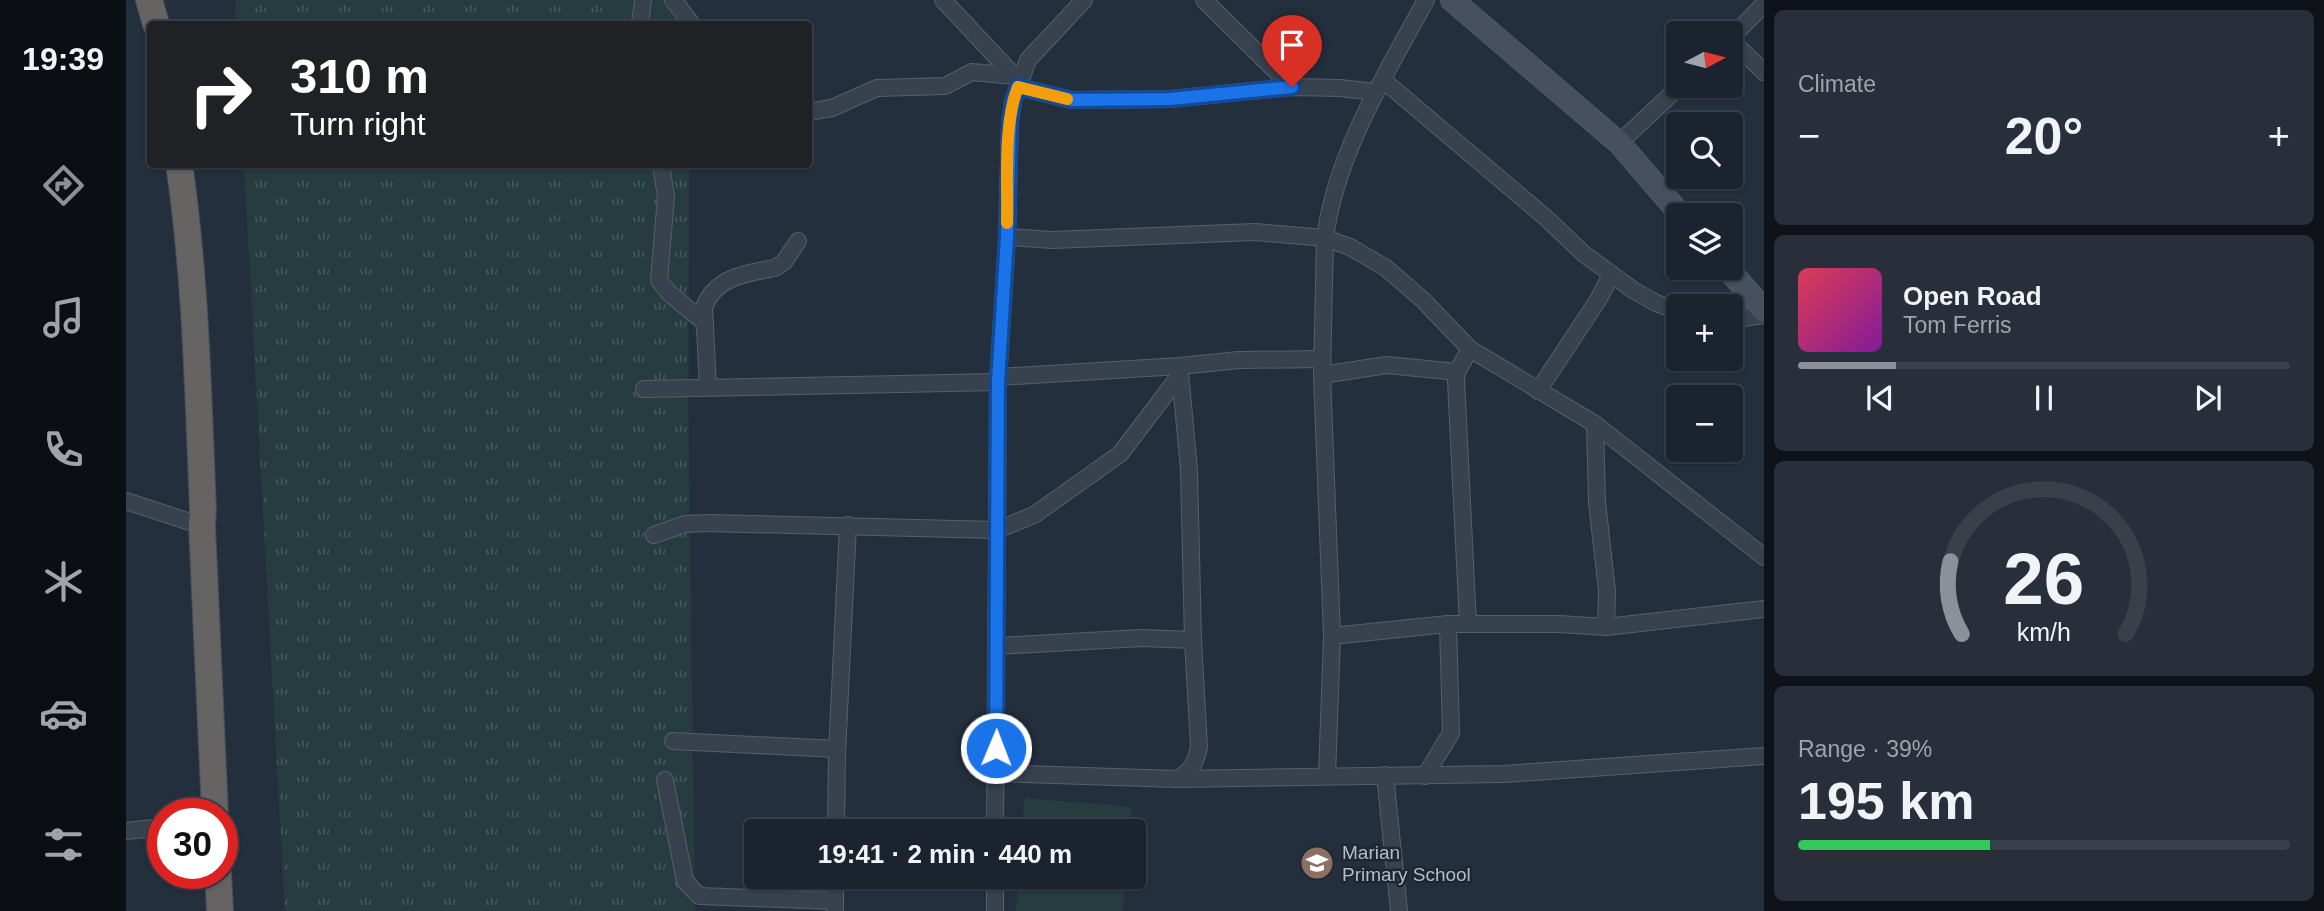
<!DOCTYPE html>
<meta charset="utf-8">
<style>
:root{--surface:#1b232e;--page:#282f3a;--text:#f1f3f6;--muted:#a0a4aa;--line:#39404a;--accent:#8c9099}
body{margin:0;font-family:Helvetica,sans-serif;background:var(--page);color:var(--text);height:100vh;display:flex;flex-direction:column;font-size:26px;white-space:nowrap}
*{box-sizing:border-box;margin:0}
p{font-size:23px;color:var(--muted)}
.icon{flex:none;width:38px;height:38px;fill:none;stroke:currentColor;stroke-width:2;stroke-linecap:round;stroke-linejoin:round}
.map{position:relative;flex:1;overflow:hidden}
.panel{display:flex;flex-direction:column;gap:10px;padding:10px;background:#0f1319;width:560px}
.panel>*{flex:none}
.top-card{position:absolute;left:21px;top:21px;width:665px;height:147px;border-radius:7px;box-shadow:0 2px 5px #0004,0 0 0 2px var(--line);background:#202124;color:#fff;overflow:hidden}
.needle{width:46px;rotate:83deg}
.tools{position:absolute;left:1540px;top:21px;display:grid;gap:14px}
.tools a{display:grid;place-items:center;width:77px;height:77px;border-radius:7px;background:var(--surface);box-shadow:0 2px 5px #0004,0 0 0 2px var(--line);font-size:35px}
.speed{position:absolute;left:21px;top:798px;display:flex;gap:14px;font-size:35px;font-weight:700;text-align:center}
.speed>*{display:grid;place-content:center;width:91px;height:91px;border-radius:50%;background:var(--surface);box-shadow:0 2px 5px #0004,0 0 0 2px var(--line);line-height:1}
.speed .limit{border:10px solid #d22;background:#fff;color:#111}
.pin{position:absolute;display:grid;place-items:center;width:60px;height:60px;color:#fff;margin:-72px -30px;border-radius:50% 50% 50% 0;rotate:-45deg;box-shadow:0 0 7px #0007}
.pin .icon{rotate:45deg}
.me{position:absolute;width:77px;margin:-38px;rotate:1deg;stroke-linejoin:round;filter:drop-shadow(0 0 5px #0008)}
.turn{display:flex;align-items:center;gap:24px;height:147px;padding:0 28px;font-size:32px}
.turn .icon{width:91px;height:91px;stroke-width:2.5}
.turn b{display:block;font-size:49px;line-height:60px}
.big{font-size:52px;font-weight:700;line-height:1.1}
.panel .widget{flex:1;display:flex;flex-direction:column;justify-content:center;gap:10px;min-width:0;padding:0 24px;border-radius:10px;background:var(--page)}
.panel .dial{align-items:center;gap:0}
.dial svg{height:182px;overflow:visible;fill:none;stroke:var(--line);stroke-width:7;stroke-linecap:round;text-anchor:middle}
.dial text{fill:var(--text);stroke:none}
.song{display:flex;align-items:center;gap:21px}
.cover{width:84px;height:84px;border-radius:10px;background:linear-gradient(135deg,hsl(350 70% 55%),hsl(290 70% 35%))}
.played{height:7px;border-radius:4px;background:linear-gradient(90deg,var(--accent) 20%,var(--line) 20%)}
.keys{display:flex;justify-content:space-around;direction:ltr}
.heat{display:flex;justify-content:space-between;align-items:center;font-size:38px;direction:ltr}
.charge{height:10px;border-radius:5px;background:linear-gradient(90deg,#34c759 39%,var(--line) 0)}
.trip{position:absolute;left:618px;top:819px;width:402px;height:70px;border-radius:7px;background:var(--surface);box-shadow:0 2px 5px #0004,0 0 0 2px var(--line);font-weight:700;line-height:70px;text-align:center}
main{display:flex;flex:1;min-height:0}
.menu{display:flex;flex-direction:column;width:126px;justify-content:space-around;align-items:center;background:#0b0e12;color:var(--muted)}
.menu .icon{width:49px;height:49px}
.menu .selected{color:var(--accent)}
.menu b{font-size:32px;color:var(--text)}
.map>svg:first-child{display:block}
.grass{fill:url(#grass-tufts)}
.park{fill:#263c3f}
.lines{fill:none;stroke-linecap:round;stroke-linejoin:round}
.minor-casing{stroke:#565f6c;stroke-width:18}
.secondary-casing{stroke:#565f6c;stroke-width:24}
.trunk-casing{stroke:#434c59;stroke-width:28}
.minor{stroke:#38414e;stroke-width:16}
.secondary{stroke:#465061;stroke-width:23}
.trunk{stroke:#656462;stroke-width:26}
.route-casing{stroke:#114b97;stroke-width:18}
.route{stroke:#1a73e8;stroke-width:12}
.slow{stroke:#f59e0b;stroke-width:12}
.labels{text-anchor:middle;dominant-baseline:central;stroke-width:5;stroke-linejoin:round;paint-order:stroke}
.poi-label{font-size:19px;fill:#b4bcc9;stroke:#1d2633;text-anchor:start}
</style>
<main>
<nav class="menu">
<b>19:39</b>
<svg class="icon selected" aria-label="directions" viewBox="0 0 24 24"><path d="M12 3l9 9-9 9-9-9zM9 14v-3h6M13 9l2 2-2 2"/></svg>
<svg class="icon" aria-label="music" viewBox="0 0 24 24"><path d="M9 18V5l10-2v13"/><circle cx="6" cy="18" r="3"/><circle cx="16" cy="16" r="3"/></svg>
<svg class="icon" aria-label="phone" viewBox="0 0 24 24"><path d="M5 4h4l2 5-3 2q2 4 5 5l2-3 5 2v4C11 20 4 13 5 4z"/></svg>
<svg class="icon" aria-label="climate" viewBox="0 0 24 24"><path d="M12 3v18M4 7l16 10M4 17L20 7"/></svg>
<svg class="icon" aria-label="car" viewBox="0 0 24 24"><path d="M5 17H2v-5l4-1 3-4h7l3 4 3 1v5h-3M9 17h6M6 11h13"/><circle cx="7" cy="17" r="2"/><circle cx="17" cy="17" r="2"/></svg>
<svg class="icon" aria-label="filters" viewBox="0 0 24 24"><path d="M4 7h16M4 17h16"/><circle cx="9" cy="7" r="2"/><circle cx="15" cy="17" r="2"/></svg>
</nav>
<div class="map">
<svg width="1638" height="911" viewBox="0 0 1638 911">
<defs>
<pattern id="grass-tufts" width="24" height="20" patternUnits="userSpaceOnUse" patternTransform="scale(1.75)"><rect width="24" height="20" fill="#263c3f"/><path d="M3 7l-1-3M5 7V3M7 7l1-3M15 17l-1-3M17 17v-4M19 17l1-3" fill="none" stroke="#435659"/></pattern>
</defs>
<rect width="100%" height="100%" fill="#242f3e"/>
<g class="grass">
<path d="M 109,0 L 562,0 L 562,24 L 110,24 Z"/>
<path d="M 118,165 L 563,165 L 562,404 L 569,911 L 159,911 Z"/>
</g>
<g class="park">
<path d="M 899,798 L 1006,807 L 1004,831 L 896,831 Z"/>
<path d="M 893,877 L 1000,877 L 997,911 L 890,911 Z"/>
</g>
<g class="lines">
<defs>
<g id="minor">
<path d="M 547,0 L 566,24"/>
<path d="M 817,0 L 892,80"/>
<path d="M 1078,0 L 1166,87"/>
<path d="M 1300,0 C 1260,74 1210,153 1199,238 L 1224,247 L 1260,268 L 1297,300 L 1344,349 L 1469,424 L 1638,557"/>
<path d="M 514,24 L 517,0"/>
<path d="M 1605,38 L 1638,4"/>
<path d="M 1605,40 L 1638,72"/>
<path d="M 1257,80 L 1419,217 L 1458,254 L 1507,290 L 1530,303 L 1552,311"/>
<path d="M 892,87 L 946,100 L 1044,99 L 1166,87 L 1214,88 L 1249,92"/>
<path d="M 682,112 L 706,108 L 751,88 L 819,86 L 846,72 L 888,76"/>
<path d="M 1493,143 L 1554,86"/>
<path d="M 535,164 L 540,197 L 533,280 L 543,293 L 579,323"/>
<path d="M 881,237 L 926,240 L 1129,232 L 1199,238 L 1196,375 L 1206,636 L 1201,776"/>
<path d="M 1605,320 L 1638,315"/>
<path d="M 1196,375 L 1261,365 L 1331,372"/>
<path d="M 873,377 L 1054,366 L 1113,360 L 1196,359"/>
<path d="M 582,387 L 578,308 C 588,277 621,273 649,268 L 658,262 L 672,241"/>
<path d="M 518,389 L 872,382"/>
<path d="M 1412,391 L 1472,300 L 1485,275"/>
<path d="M 1469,424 L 1471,502 L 1481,591 L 1480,627"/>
<path d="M 0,501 L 76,526"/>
<path d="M 528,535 L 559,524 L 581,523 L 871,530 L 908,515 L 994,454 L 1054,375"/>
<path d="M 1342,624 L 1330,380 L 1331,372 L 1344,349"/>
<path d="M 1206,636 L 1322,624 L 1433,624 L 1480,627 L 1638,609"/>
<path d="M 871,646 L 1015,638 L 1067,640"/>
<path d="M 547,741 L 711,749"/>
<path d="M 870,773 L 1050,779 L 1378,774 L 1638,756"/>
<path d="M 1259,775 L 1273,911"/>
<path d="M 1299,776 L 1325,733 L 1322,624"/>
<path d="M 1050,779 C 1065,773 1070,762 1073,747 L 1067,640 L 1063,470 L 1054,372"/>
<path d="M 539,780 L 559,881 L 573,896 L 709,901"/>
<path d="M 0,831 L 37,827"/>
<path d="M 710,831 L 711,753 L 722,525"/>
<path d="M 869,831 L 872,382 L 881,237 L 884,122 L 887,101 L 902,60 L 958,0"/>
<path d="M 709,909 L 709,877"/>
<path d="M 869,911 L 869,877"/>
</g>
<g id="secondary">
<path d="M 1326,0 L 1493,143 L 1555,215"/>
<path d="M 1601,268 L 1638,310"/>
</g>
<g id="trunk">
<path d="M 23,0 L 30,24"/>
<path d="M 53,164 C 70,278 72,394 77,509 L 76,526 L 89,814"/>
<path d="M 92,873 L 94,911"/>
</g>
</defs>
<use href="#minor" class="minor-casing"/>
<use href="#secondary" class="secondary-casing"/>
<use href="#trunk" class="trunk-casing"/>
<use href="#minor" class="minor"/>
<use href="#secondary" class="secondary"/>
<use href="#trunk" class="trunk"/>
</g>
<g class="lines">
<defs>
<path id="route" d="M 870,748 L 872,382 L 881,237 L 884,122 L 887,101 L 892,87 L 946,100 L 1044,99 L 1166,87"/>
</defs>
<use href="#route" class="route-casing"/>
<use href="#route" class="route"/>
<path class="slow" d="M 881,223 C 882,182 877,124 892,87 L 941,99"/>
</g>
<defs>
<symbol id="school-disc" viewBox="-11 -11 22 22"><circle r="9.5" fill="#8d6e63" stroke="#1d2633"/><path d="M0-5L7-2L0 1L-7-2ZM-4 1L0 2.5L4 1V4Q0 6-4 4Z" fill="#fff"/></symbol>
</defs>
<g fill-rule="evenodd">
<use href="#school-disc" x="1172" y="844" width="38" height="38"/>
</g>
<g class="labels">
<g class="poi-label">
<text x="1216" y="852">Marian<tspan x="1216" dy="22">Primary School</tspan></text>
</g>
</g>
</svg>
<div class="tools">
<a><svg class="needle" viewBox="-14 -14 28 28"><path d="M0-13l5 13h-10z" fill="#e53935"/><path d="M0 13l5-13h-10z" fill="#a0a4aa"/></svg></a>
<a><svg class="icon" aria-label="search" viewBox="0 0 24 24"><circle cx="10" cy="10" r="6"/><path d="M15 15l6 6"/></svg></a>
<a><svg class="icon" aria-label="layers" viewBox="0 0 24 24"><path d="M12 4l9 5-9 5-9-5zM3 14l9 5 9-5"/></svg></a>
<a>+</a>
<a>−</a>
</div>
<div class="speed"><div class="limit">30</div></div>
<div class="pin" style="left:1166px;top:87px;background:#d93025"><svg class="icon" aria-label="arrive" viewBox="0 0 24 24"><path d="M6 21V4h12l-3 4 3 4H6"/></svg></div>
<svg class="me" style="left:870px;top:748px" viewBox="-20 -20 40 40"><circle r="17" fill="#1a73e8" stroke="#fff" stroke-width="3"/><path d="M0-11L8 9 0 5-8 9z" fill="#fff"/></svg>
<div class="trip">19:41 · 2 min · 440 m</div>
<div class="top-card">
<div class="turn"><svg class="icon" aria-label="right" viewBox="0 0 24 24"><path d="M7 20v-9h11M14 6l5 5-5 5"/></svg><div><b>310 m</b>Turn right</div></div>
</div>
</div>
<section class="panel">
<div class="widget"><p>Climate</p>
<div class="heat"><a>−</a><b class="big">20°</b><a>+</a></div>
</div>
<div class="widget">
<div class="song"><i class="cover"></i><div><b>Open Road</b><p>Tom Ferris</p></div></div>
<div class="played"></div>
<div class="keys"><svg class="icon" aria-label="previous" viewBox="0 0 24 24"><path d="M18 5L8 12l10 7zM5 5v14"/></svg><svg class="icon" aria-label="pause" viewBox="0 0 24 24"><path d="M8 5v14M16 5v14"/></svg><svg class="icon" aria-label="next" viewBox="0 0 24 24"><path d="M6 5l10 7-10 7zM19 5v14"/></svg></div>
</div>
<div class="widget dial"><svg viewBox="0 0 100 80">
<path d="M14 69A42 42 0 1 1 86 69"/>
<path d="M14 69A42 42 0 0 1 9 37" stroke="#8c9099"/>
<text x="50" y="56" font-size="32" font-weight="700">26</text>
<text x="50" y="72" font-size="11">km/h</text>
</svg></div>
<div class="widget"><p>Range · 39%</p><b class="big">195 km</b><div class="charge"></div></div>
</section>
</main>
